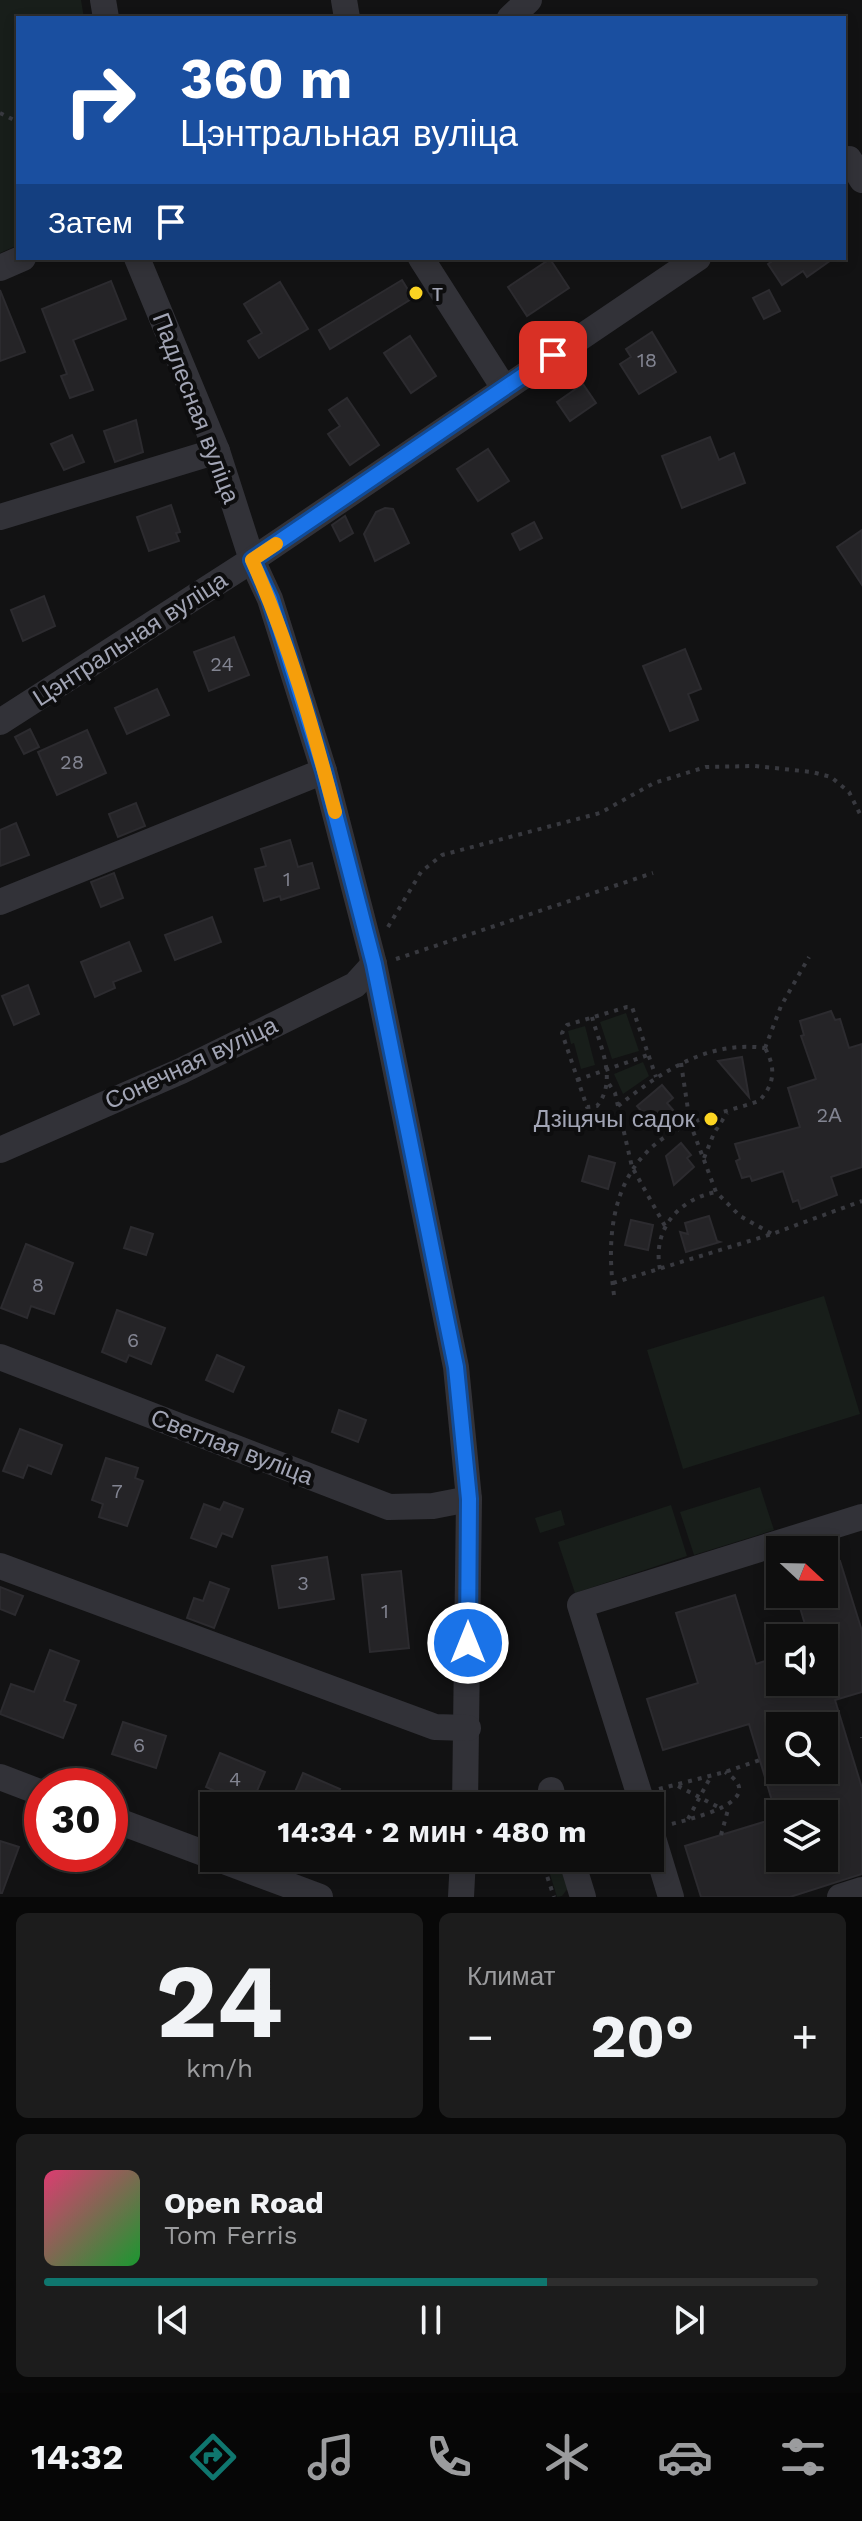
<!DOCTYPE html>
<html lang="ru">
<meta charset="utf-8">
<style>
:root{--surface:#0e0e0e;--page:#1c1c1c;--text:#f1f3f6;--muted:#9b9c9e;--line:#2e2e2e;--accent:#0f766e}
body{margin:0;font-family:"Work Sans",sans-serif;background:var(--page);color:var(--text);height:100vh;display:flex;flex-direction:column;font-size:30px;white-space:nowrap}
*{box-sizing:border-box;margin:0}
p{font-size:26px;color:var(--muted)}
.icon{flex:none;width:44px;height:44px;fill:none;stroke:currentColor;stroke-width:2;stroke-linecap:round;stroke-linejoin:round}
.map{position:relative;height:1897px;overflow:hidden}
.details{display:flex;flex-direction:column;gap:16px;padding:16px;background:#080808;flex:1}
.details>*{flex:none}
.hud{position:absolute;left:16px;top:16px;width:830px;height:244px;border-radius:0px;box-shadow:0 4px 12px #0003,0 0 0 2px var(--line);background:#1a4fa0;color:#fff;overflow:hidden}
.needle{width:52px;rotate:112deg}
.fabs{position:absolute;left:766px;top:1536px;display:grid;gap:16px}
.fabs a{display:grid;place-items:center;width:72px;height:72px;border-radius:0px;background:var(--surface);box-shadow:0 4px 12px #0003,0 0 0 2px var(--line);font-size:40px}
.speed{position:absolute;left:24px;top:1768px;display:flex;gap:16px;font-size:40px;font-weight:700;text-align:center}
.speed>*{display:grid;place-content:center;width:104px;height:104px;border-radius:50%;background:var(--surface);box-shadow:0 4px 12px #0003,0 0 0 2px var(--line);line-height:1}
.speed .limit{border:12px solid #d22;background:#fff;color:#111}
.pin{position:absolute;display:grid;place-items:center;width:68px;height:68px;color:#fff;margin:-34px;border-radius:16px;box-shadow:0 4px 12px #0006}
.me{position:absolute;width:88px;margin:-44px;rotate:0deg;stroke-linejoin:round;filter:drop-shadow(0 0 6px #0008)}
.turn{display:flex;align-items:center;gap:28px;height:168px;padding:0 32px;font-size:36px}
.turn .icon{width:104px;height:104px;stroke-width:2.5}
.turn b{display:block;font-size:56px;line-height:68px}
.then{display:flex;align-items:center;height:76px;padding:0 32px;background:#0003;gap:16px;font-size:30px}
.big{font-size:60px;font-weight:700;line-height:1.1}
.details .widget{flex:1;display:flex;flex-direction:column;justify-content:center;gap:12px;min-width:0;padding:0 28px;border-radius:12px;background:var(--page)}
.details .dial{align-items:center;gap:0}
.dial b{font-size:104px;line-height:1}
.song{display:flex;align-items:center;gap:24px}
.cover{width:96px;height:96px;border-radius:12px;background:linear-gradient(135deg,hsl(340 70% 55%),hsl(130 70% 35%))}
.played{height:8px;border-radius:4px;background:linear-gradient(90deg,var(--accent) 65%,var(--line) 65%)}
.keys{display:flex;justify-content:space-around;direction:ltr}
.heat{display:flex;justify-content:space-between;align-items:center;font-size:44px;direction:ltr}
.details .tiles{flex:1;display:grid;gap:16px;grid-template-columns:1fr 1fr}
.widget:last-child{grid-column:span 2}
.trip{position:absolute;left:200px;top:1792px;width:464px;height:80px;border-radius:0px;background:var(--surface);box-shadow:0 4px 12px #0003,0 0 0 2px var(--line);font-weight:700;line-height:80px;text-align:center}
.menu{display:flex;height:128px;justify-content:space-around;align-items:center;background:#060606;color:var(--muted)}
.menu .icon{width:56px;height:56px}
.menu .current{color:var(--accent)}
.menu b{font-size:36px;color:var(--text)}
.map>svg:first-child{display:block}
.green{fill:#181e1a}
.building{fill:#252427;stroke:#2c2b2f;stroke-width:2;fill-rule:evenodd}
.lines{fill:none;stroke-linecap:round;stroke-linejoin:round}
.path{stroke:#38393f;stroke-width:4;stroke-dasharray:4 6;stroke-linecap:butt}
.minor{stroke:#323238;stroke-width:26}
.route-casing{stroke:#114b97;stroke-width:20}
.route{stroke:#1a73e8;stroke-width:14}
.slow{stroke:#f59e0b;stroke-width:14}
.poi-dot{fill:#fbd422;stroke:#0d0d0e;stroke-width:3}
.labels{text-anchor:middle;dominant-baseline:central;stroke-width:8;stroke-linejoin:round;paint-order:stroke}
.number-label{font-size:20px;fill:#828491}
.poi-label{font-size:24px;fill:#a2a5b5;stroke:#0d0d0e;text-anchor:start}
.street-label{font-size:24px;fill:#a2a5b5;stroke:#0d0d0e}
</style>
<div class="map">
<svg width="862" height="1897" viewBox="0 0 862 1897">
<rect width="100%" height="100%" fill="#121213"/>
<g class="green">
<path d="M 0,0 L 81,0 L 84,18 L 18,18 L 18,245 L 0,253 Z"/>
<path d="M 626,1013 L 639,1051 L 612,1059 L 600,1022 Z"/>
<path d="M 585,1026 L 595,1065 L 581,1069 L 574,1043 L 571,1044 L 568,1031 Z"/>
<path d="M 643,1062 L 649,1076 L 623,1094 L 614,1074 Z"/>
<path d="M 824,1296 L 860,1414 L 683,1469 L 647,1350 Z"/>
<path d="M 760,1487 L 774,1530 L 694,1555 L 680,1512 Z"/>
<path d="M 671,1505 L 687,1556 L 575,1593 L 558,1542 Z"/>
<path d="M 561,1510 L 565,1525 L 540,1533 L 535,1518 Z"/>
<path d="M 545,1858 L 560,1858 L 568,1888 L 562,1896 L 557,1897 Z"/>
</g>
<g class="building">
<path d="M 777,258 L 834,258 L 807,277 L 803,271 L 782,285 L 768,264 Z"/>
<path d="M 550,259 L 569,288 L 527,316 L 508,287 Z"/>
<path d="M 402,280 L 413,298 L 330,349 L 319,330 Z"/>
<path d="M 111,281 L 126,319 L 73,340 L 93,390 L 70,398 L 61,376 L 67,374 L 42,309 Z"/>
<path d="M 280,282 L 308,329 L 259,358 L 248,341 L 262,333 L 244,304 Z"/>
<path d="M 0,290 L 25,352 L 0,361 Z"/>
<path d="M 769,290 L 780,311 L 764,319 L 753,298 Z"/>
<path d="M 652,332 L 676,372 L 639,394 L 620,364 L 631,357 L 626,349 Z"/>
<path d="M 410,336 L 436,376 L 411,393 L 384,353 Z"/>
<path d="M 583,384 L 596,403 L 570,421 L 557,402 Z"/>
<path d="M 347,398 L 379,445 L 350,465 L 328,434 L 340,426 L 329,410 Z"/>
<path d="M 136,420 L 143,452 L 115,462 L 104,431 Z"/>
<path d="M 72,435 L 84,462 L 64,470 L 51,444 Z"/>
<path d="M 710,437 L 719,460 L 734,453 L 745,483 L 682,508 L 662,456 Z"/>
<path d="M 488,449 L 509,481 L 478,501 L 457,469 Z"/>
<path d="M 171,505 L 180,532 L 176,533 L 179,541 L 149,551 L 137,517 Z"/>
<path d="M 385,508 L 393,509 L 409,543 L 375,561 L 364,534 L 376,512 Z"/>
<path d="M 345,516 L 353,533 L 340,541 L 332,525 Z"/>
<path d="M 534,522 L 542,538 L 520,550 L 512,534 Z"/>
<path d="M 862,530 L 862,585 L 837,547 Z"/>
<path d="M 44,596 L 55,626 L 23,641 L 11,610 Z"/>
<path d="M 234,637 L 249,675 L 209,691 L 194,652 Z"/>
<path d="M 685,649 L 701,689 L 688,694 L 698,720 L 670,731 L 643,666 Z"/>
<path d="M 157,689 L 169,715 L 127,734 L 115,708 Z"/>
<path d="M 30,729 L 39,747 L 24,754 L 15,737 Z"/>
<path d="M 87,730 L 106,773 L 57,795 L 38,752 Z"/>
<path d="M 136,803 L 145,826 L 118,837 L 109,814 Z"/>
<path d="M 16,823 L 29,855 L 0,866 L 0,830 Z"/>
<path d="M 290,840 L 298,867 L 312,863 L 319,888 L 281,900 L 280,896 L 264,901 L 255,869 L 266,866 L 261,849 Z"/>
<path d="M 114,873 L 123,898 L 101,907 L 91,882 Z"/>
<path d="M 212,917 L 221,942 L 175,960 L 165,935 Z"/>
<path d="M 129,942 L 141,971 L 113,982 L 115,988 L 95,997 L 81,962 Z"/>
<path d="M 28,985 L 39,1014 L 14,1025 L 2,996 Z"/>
<path d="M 831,1011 L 835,1020 L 840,1019 L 849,1048 L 862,1044 L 862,1167 L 831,1177 L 837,1195 L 801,1209 L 798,1200 L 793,1202 L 783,1171 L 752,1181 L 750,1176 L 742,1178 L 736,1161 L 740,1159 L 735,1144 L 800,1127 L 788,1088 L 816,1079 L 801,1036 L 804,1035 L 800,1021 Z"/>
<path d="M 742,1057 L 749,1097 L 718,1061 Z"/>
<path d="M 662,1085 L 673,1098 L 667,1103 L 673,1110 L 654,1126 L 637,1106 Z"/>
<path d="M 681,1143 L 691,1155 L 687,1158 L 694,1167 L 674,1185 L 666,1156 Z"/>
<path d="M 589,1156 L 615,1163 L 608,1189 L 582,1181 Z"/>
<path d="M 709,1216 L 717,1241 L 720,1242 L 686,1252 L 680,1232 L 688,1234 L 685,1223 Z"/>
<path d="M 631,1220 L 653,1225 L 648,1250 L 625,1245 Z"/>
<path d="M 131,1227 L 153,1234 L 146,1255 L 124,1248 Z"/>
<path d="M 26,1244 L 73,1263 L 54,1314 L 31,1306 L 27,1318 L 1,1308 Z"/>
<path d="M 117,1310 L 165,1328 L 151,1364 L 129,1355 L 126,1362 L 102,1352 Z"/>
<path d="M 217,1355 L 244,1367 L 233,1392 L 206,1380 Z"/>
<path d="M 339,1410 L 366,1420 L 358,1442 L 332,1432 Z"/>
<path d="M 20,1429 L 62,1445 L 51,1474 L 28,1465 L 23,1478 L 3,1471 Z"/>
<path d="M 106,1458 L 138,1468 L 135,1478 L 143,1481 L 127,1526 L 99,1517 L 103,1504 L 92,1500 Z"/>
<path d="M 224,1502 L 243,1509 L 232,1537 L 222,1533 L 216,1547 L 191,1538 L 204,1504 L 220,1510 Z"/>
<path d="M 327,1557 L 334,1599 L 279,1608 L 272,1566 Z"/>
<path d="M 840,1561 L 862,1631 L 862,1692 L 835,1700 L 862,1788 L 862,1874 L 790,1897 L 701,1897 L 685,1846 L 780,1817 L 780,1858 L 824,1858 L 824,1814 L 776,1814 L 749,1724 L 663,1750 L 647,1699 L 698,1683 L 676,1613 L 735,1595 L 756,1664 L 780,1656 L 780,1682 L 824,1682 L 824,1638 L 809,1638 L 796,1594 L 824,1594 L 824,1566 ZM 780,1726 L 824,1726 L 824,1770 L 780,1770 Z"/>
<path d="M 401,1571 L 409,1648 L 370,1652 L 362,1575 Z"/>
<path d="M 210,1582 L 229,1589 L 214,1628 L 187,1618 L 194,1598 L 203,1601 Z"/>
<path d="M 0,1587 L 23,1596 L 15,1615 L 0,1609 Z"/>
<path d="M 50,1650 L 79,1661 L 64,1701 L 76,1705 L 63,1738 L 0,1714 L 11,1684 L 34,1692 Z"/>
<path d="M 123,1722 L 166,1736 L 156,1768 L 112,1754 Z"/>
<path d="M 220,1753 L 265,1772 L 251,1805 L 238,1799 L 235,1806 L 227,1806 L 211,1799 L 215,1791 L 206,1787 Z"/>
<path d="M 303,1773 L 340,1789 L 332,1806 L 289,1806 Z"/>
<path d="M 0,1841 L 19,1847 L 2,1893 L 0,1893 Z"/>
</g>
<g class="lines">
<g class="path">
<path d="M 0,113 L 18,122"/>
<path d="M 388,927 L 421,872 L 442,855 L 600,813 L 654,783 L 706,767 L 755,766 L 812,772 L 831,777 L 849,792 L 862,818"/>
<path d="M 396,959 L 653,873"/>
<path d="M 592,1017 C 600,1046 618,1080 597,1106 L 587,1107 L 562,1033 L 567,1025 L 627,1007 L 632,1007 L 656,1077"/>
<path d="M 765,1048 L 781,1006 L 809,957"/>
<path d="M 681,1063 L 690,1123 L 716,1192 L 740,1216 L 772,1234"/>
<path d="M 577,1080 L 648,1055"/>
<path d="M 609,1084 L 615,1093 L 632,1167 L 665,1226"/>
<path d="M 618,1106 C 660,1073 707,1040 765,1048"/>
<path d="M 704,1158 L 714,1133 L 727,1113"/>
<path d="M 660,1269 C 652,1229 679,1199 716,1192"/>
<path d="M 613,1283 L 772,1234 L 862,1201"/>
<path d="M 614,1295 C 604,1224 616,1155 689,1124 C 711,1114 736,1109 759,1101 C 775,1084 776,1068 765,1048"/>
<path d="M 862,1737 L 862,1738"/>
<path d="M 678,1786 L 722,1809"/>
<path d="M 659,1789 L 725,1772 L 760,1760"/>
<path d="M 525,1806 L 522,1799 L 529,1797"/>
<path d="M 688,1819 L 711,1776"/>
<path d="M 672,1824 C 689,1819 772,1801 725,1772"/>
<path d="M 721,1835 L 729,1806"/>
<path d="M 541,1858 L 554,1897"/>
</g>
<g class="minor">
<path d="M 103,0 L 106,18"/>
<path d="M 344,0 L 347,18"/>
<path d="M 510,18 L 529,0"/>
<path d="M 849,159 L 862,180"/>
<path d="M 137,258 L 217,451 L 252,560 L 270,599 L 324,771 L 374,964 L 456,1367 L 469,1499 L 465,1806"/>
<path d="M 421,258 L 504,388"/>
<path d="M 0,268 L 23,258"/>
<path d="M 0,517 L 217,451"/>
<path d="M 0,722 L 252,560 L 698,258"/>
<path d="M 0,902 L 324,771"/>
<path d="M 0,1150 L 181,1071 L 355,985 L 374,964"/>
<path d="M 0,1357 L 389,1507 L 433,1506 L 469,1499"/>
<path d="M 0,1566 L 435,1727 L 468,1728"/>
<path d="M 0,1777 L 42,1793"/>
<path d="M 551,1790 L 555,1806"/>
<path d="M 643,1806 L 580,1605 L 862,1517"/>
<path d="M 110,1818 L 214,1857"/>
<path d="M 650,1828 L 671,1897"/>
<path d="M 216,1858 L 320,1897"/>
<path d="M 571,1858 L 583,1897"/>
<path d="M 461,1897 L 463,1858"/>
<path d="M 840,1897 L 862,1890"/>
</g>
</g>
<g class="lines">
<defs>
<path id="route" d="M 468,1643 L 469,1499 L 456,1367 L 374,964 L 324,771 L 270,599 L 252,560 L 553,355"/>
</defs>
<use href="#route" class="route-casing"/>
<use href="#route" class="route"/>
<path class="slow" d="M 276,544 L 252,560 C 288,640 313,728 335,812"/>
</g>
<g class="poi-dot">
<circle cx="416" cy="293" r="8"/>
<circle cx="711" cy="1119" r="8"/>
</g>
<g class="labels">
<g class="number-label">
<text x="647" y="360">18</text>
<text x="222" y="664">24</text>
<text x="72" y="762">28</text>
<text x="287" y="879">1</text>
<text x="829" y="1115">2А</text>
<text x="38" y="1285">8</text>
<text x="133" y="1340">6</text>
<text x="117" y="1491">7</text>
<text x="303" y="1583">3</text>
<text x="385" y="1611">1</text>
<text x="139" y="1745">6</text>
<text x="235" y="1779">4</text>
</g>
<g class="poi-label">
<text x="432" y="293">т</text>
<text x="695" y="1119" text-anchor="end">Дзіцячы садок</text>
</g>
<g class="street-label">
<text transform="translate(196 408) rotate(69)">Падлесная вуліца</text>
<text transform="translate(130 639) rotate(-33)">Цэнтральная вуліца</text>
<text transform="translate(191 1063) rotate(-25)">Сонечная вуліца</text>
<text transform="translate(232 1447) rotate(21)">Светлая вуліца</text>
</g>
</g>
</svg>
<div class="fabs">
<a><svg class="needle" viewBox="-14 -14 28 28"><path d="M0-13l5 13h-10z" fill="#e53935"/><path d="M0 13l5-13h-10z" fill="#9b9c9e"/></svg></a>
<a><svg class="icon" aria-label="sound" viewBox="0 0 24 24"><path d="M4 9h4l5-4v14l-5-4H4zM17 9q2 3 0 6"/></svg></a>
<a><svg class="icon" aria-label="search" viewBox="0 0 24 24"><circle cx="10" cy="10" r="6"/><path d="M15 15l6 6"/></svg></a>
<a><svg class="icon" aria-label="layers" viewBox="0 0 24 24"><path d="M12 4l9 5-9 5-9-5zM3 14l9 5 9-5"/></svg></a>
</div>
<div class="speed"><div class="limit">30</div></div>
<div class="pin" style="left:553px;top:355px;background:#d93025"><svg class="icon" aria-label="arrive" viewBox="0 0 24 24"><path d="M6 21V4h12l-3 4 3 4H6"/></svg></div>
<svg class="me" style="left:468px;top:1643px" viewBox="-20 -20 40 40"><circle r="17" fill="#1a73e8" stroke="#fff" stroke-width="3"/><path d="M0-11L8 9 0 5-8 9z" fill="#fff"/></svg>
<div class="trip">14:34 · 2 мин · 480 m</div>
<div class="hud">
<div class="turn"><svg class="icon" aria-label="right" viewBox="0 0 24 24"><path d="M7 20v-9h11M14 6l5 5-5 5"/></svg><div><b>360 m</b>Цэнтральная вуліца</div></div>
<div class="then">Затем<svg class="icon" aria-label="arrive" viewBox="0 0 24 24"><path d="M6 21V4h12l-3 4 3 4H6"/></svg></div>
</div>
</div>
<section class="details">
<div class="tiles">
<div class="widget dial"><b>24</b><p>km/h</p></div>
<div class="widget"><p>Климат</p>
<div class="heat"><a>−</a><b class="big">20°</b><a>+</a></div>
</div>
<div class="widget">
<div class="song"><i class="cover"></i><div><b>Open Road</b><p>Tom Ferris</p></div></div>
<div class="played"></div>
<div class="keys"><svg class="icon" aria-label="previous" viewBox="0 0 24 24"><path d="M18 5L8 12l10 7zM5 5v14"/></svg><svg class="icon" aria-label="pause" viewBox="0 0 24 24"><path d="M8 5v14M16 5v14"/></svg><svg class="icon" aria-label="next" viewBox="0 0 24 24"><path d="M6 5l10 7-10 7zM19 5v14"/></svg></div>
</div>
</div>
</section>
<nav class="menu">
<b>14:32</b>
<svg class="icon current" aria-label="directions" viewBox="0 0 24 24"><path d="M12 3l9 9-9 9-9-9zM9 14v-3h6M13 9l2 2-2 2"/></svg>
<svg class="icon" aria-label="music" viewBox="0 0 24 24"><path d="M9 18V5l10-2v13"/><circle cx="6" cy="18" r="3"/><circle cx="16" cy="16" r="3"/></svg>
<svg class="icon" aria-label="phone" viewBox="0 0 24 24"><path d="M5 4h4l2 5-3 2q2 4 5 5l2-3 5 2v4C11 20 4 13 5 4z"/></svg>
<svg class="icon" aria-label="climate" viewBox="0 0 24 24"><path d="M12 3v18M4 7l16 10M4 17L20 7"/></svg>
<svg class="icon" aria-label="car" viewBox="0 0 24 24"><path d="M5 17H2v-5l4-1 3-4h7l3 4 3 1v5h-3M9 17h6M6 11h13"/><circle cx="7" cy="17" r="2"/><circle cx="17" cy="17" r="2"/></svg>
<svg class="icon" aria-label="filters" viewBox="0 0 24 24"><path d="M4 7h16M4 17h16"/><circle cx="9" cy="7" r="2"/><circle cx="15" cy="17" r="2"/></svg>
</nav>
